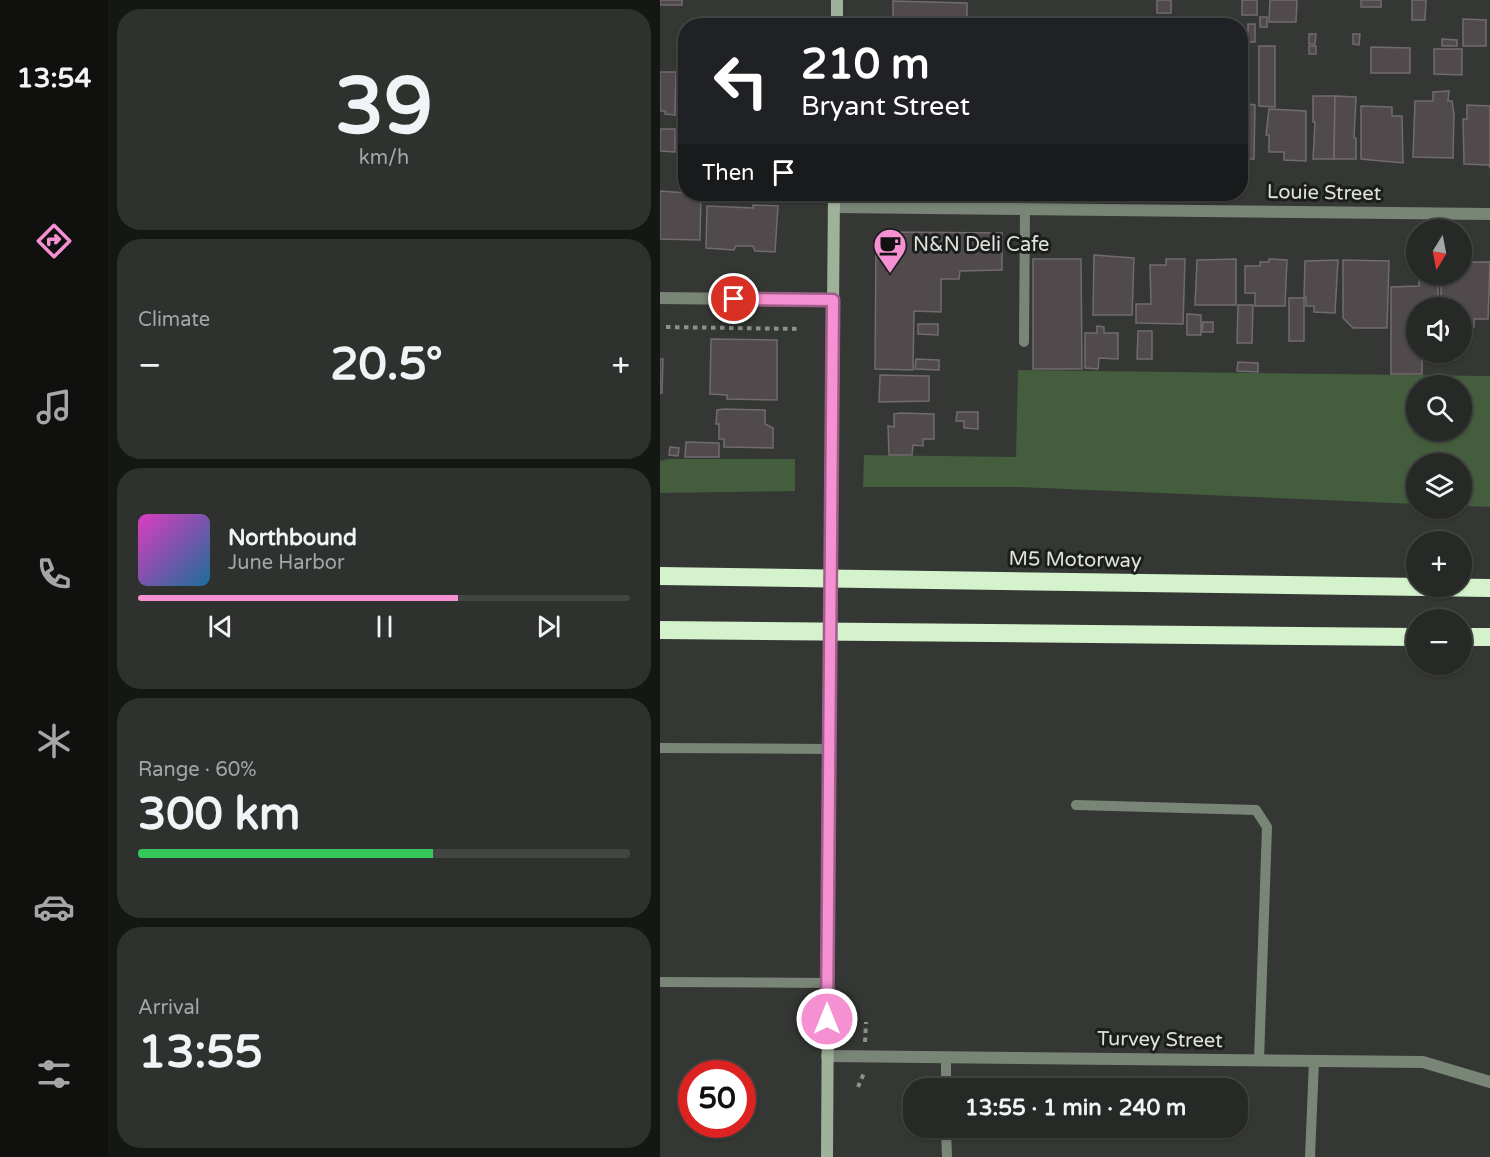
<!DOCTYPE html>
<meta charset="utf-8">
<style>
:root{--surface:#272926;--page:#2f312e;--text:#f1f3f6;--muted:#a4a6a7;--line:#434543;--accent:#f591d2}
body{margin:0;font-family:"Varela Round",sans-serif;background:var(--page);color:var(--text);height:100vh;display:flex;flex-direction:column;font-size:22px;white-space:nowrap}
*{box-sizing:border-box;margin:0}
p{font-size:20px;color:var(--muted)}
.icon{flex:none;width:33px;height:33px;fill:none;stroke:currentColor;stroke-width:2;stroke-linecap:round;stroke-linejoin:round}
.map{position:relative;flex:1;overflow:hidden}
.sheet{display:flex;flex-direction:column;gap:9px;padding:9px;background:#151715;width:552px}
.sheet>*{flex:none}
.top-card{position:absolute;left:18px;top:18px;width:570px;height:183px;border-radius:24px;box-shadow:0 2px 4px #0004,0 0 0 2px var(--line);background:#202124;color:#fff;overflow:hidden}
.needle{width:39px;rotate:190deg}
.tools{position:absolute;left:746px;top:219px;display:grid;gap:12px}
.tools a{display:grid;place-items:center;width:66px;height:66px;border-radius:50%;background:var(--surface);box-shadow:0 2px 4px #0004,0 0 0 2px var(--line);font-size:30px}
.speed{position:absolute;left:18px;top:1060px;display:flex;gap:12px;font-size:30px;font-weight:700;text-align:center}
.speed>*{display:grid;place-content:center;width:78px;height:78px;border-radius:50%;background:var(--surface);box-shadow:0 2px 4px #0004,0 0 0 2px var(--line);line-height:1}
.speed .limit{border:9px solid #d22;background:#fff;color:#111}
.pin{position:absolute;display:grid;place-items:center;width:51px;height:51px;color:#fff;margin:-26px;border:3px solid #fff;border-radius:50%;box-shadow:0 2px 6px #0007}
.me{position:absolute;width:66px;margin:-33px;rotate:0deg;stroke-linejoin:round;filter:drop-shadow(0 0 4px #0008)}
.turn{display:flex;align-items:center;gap:21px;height:126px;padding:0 24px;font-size:27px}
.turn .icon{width:78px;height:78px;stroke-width:2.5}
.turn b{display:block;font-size:42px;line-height:51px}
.then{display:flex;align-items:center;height:57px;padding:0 24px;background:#0003;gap:12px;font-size:22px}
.big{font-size:45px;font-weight:800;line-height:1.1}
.sheet .card{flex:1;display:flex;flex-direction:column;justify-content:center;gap:9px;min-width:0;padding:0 21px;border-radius:24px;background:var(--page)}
.sheet .dial{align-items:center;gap:0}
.dial b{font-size:78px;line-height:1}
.song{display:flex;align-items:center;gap:18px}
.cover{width:72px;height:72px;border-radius:9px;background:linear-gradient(135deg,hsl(310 70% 55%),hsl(200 70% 35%))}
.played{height:6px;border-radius:3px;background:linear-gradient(90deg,var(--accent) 65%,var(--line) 65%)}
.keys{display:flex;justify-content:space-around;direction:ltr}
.heat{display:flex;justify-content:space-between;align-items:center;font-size:33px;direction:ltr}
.charge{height:9px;border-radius:4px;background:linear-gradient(90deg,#34c759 60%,var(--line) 0)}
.trip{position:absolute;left:243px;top:1078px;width:345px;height:60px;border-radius:24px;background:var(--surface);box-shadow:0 2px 4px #0004,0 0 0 2px var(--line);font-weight:800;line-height:60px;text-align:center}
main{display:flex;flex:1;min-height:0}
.tab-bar{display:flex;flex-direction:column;width:108px;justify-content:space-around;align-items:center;background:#10100f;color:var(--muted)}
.tab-bar .icon{width:42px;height:42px}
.tab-bar .on{color:var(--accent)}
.tab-bar b{font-size:27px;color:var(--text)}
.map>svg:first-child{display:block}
.green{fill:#445d3d;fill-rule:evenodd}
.building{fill:#504a4d;stroke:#716b6f;stroke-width:1.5}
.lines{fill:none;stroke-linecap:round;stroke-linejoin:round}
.path{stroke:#8e908d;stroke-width:4;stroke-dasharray:4.5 4.5;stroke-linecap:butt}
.lane{stroke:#798576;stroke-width:10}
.street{stroke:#798576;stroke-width:12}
.secondary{stroke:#9eb299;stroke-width:12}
.highway{stroke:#d4f3cc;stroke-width:18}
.secondary-bridge{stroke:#9eb299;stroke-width:12}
.route-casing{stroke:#9f5e88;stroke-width:15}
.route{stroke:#f591d2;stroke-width:10}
.labels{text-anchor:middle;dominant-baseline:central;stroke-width:6;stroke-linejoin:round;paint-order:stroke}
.street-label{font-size:20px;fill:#dfe1de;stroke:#1c1e1c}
.poi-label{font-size:20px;fill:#dfe1de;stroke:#1c1e1c;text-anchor:start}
</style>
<main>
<nav class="tab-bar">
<b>13:54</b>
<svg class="icon on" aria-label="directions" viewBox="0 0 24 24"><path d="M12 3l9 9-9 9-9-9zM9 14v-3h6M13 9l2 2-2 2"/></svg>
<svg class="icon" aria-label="music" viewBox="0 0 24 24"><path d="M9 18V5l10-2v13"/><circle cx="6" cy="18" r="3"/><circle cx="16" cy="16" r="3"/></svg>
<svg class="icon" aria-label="phone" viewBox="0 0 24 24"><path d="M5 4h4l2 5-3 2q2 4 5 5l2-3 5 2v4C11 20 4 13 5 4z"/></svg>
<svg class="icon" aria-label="climate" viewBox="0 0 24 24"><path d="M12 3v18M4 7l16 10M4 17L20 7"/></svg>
<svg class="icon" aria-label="car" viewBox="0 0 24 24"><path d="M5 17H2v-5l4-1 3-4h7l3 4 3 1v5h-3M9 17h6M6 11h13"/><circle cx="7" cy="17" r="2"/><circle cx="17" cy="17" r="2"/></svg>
<svg class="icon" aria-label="filters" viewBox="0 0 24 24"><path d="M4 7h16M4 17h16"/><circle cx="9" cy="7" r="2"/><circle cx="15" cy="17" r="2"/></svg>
</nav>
<section class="sheet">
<div class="card dial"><b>39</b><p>km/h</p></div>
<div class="card"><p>Climate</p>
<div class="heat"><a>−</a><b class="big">20.5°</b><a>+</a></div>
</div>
<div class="card">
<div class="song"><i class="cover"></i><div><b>Northbound</b><p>June Harbor</p></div></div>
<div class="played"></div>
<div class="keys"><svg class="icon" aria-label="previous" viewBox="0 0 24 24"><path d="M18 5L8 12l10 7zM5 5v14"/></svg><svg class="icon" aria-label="pause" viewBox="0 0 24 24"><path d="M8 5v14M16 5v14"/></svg><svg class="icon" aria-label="next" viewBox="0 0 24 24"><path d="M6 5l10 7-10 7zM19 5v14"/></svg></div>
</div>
<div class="card"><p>Range · 60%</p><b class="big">300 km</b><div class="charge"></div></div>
<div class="card"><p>Arrival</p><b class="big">13:55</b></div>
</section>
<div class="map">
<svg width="830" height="1157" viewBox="0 0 830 1157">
<rect width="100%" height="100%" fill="#343733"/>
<g class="green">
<path d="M 358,370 L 830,376 L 830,507 L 801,506 L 801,464 L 756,464 L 756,504 L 358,487 L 203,487 L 204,455 L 356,457 ZM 756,386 L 801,386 L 801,430 L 756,430 Z"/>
<path d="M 7,459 L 135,459 L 135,491 L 0,493 L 0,461 Z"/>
</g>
<g class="building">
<rect x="0" y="0" width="22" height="5"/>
<rect x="497" y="0" width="14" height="13"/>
<rect x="582" y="0" width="15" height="15"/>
<path d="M 610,0 L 637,0 L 636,22 L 609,22 Z"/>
<rect x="701" y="0" width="20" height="7"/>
<path d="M 752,0 L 766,0 L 765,20 L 752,20 Z"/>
<path d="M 233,1 L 307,3 L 307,26 L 233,26 Z"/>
<rect x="375" y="17" width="17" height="9"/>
<rect x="600" y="17" width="7" height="10"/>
<path d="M 803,19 L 826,20 L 826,46 L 803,46 Z"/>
<path d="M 588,24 L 595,24 L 595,42 L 583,42 L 583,32 L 588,32 Z"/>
<path d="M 649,34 L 656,34 L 655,44 L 649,44 Z"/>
<path d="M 693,34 L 700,34 L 699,45 L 693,44 Z"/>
<path d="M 782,39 L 797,40 L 797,46 L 782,46 Z"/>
<path d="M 599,46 L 615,46 L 615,107 L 599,106 Z"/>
<rect x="649" y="46" width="7" height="8"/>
<path d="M 711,47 L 750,48 L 750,73 L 711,73 Z"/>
<path d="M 774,49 L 802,49 L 802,75 L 774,74 Z"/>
<path d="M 0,72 L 16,72 L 15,115 L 5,114 L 5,111 L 0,111 Z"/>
<path d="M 16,72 L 26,72 L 25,115 L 15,115 Z"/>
<path d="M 789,91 L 788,101 L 792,101 L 794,114 L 793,158 L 753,157 L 755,101 L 773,101 L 773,92 Z"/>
<path d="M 653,96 L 675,96 L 674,159 L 653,159 L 655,122 L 653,122 Z"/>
<path d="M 675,96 L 696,97 L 694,138 L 696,138 L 696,159 L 674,159 Z"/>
<path d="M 580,103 L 595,105 L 594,159 L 580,159 Z"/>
<path d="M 807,105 L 830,106 L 830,168 L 829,165 L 804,164 L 803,119 L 807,119 Z"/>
<path d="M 701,106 L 732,107 L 732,116 L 742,116 L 743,163 L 701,159 Z"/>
<path d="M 609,109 L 646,111 L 646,161 L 624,160 L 624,152 L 609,152 L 609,135 L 606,135 Z"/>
<path d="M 0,129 L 15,129 L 15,152 L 0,151 Z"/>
<path d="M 0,191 L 41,194 L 40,240 L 0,239 Z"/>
<path d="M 93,205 L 118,206 L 115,252 L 95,251 L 93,246 L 76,246 L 74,250 L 46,248 L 47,206 L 93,208 Z"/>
<path d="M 229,232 L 342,233 L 342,270 L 300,271 L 299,279 L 281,279 L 281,312 L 254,311 L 253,370 L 215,369 L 216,244 Z"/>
<path d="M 434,255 L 474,258 L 472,315 L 433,315 Z"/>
<path d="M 373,259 L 421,259 L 422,369 L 373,369 Z"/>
<path d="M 506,259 L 525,259 L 523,324 L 476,323 L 476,304 L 491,304 L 490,265 L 506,265 Z"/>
<path d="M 576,259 L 576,305 L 535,305 L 537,260 Z"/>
<path d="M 609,259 L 627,260 L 625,306 L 595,306 L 595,293 L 585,293 L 585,266 L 600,266 L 600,262 L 609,262 Z"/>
<path d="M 678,260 L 675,313 L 654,312 L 654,306 L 646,306 L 646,297 L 644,297 L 645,261 Z"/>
<path d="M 683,260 L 729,261 L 727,328 L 693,328 L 683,318 Z"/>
<path d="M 812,262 L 830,262 L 828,319 L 814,319 L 814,327 L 801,327 L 801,308 L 781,308 L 781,274 L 801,274 L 801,263 Z"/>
<path d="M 759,274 L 778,274 L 778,308 L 756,308 L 756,352 L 762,352 L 762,374 L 731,374 L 731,287 L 759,286 Z"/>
<rect x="629" y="298" width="15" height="43"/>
<path d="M 578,305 L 593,305 L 592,343 L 577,343 Z"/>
<path d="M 527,314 L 541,315 L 541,335 L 527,335 Z"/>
<path d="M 543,322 L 553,322 L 553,332 L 542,332 Z"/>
<path d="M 258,324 L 278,324 L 278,335 L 258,334 Z"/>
<path d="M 437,326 L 444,327 L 444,333 L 458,333 L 458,359 L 439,358 L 438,369 L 425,368 L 425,333 L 437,333 Z"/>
<path d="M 478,331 L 492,331 L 492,359 L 477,359 Z"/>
<path d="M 51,339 L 117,340 L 117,400 L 67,399 L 67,395 L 50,394 Z"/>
<path d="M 0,359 L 3,359 L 2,393 L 0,393 Z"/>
<path d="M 256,359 L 279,360 L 279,370 L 255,369 Z"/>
<path d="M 578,362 L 598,363 L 598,372 L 577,371 Z"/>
<path d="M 220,375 L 269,376 L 269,401 L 219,402 Z"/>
<path d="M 64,409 L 105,410 L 105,424 L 113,428 L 113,448 L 64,447 L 64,439 L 59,439 L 59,424 L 56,424 L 57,410 Z"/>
<path d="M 297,412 L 318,412 L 318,429 L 304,428 L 304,421 L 296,421 Z"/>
<path d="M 240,413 L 274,414 L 274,439 L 263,439 L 263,446 L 253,445 L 252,455 L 229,455 L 228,426 L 234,427 L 234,414 Z"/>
<path d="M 26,442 L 59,443 L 59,457 L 25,457 Z"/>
<path d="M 10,447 L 19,448 L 18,456 L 9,455 Z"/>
</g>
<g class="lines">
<g class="path">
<path d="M 6,327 L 141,329"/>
<path d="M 205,1042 L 206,1022"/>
<path d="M 198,1087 L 204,1073"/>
</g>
<g class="lane">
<path d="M 364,342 L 365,210"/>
<path d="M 0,748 L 169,749"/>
<path d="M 416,805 L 596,810 L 607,827 L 599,1060"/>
<path d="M 0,982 L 168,983"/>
<path d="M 286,1058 L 286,1089"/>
<path d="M 286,1128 L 287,1157"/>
<path d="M 650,1157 L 654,1061"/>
</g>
<g class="street">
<path d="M 174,207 L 830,214"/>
<path d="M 0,298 L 173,300"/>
<path d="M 167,1056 L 763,1062 L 830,1082"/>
</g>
<g class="secondary">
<path d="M 177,26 L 177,0"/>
<path d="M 171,540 L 174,194"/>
<path d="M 167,1157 L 170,667"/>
</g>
<g class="highway">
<path d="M 0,576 L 830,588"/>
<path d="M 0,630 L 756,637"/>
<path d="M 801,637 L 830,637"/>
</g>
<path class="secondary-bridge" d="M 170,667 L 171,540"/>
</g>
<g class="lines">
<defs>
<path id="route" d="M 74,299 L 173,300 L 167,1019"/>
</defs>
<use href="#route" class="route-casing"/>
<use href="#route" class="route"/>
</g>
<defs>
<symbol id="cafe-pin" viewBox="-11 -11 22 30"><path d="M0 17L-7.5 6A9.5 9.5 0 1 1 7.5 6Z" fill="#f591d2" stroke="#1c1e1c"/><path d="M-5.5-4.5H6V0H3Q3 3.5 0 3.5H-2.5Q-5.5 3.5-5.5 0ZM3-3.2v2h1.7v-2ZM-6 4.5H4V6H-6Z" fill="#111"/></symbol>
</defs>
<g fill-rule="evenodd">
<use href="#cafe-pin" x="211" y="226" width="38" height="52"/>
</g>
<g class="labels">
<g class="street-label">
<text transform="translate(664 193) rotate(1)">Louie Street</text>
<text transform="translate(415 560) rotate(1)">M5 Motorway</text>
<text transform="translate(500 1040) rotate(1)">Turvey Street</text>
</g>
<g class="poi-label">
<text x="253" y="245">N&amp;N Deli Cafe</text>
</g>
</g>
</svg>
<div class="tools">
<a><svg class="needle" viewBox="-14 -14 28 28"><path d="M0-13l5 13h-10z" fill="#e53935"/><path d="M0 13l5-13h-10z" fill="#a4a6a7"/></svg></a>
<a><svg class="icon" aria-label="sound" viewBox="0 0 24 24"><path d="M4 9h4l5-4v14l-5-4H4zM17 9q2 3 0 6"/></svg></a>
<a><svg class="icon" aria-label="search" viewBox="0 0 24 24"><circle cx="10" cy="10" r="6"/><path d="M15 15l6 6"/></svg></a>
<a><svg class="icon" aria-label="layers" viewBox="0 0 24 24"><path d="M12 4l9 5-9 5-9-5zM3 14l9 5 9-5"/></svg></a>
<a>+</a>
<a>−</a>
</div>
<div class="speed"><div class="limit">50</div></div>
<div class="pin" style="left:74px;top:299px;background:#d93025"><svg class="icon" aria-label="arrive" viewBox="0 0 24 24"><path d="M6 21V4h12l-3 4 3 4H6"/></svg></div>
<svg class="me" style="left:167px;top:1019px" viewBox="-20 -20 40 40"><circle r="17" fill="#f591d2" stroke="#fff" stroke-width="3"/><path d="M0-11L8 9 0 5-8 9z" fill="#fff"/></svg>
<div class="trip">13:55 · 1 min · 240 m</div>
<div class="top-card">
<div class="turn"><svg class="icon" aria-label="left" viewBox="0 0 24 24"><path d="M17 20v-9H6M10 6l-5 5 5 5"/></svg><div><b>210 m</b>Bryant Street</div></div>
<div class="then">Then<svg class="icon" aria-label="arrive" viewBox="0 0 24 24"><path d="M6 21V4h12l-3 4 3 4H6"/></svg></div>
</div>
</div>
</main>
